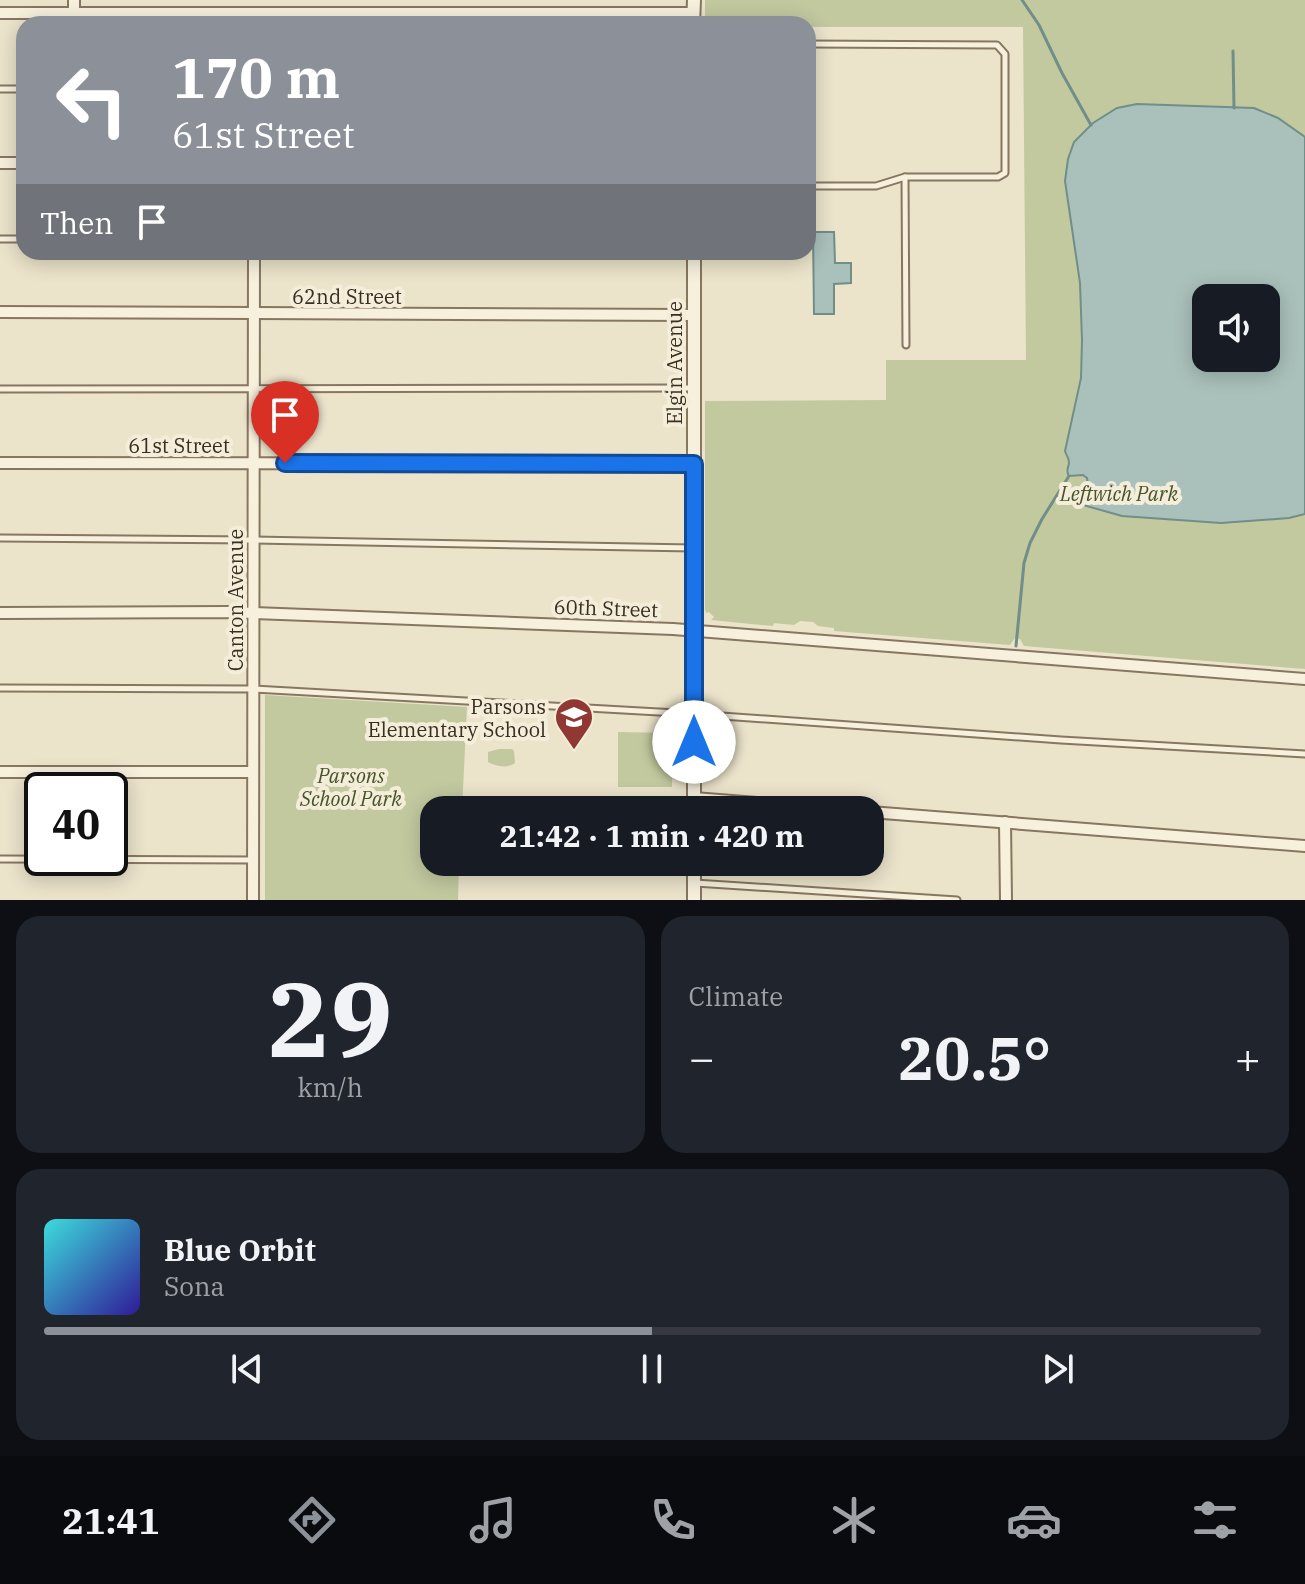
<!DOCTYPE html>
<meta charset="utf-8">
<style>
:root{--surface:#171b24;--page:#20242c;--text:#f1f3f6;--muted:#9ea1a6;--line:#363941;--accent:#8c9099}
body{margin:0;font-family:"IBM Plex Serif",serif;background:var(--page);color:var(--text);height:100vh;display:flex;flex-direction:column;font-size:30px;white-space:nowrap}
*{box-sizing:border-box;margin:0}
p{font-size:26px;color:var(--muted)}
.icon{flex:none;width:44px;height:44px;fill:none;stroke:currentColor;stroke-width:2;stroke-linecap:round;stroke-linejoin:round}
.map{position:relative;height:900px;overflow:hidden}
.panel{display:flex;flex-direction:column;gap:16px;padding:16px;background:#0d0f14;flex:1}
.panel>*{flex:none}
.hud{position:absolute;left:16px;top:16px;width:800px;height:244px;border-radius:24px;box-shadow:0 4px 20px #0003;background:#8c9099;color:#fff;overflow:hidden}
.fabs{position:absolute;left:1192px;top:284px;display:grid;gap:16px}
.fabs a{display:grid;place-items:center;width:88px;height:88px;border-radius:16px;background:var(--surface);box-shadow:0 4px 20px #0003;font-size:40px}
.speed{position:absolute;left:24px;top:772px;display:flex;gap:16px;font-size:40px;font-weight:700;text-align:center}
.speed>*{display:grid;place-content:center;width:104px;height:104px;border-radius:50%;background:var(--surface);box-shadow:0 4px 20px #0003;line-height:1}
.speed .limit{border:4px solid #111;border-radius:12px;background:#fff;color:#111}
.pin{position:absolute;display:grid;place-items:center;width:68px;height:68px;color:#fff;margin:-82px -34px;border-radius:50% 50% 50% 0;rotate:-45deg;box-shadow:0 0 8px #0007}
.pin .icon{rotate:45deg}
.me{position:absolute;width:88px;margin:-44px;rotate:0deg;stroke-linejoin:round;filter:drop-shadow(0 0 6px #0008)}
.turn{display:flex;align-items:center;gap:28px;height:168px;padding:0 24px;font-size:36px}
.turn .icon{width:104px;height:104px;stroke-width:2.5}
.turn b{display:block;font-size:56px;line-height:68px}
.then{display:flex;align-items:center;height:76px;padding:0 24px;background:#0003;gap:16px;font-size:30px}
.big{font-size:60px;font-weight:800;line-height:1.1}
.panel .card{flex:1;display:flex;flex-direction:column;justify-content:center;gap:12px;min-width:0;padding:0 28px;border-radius:24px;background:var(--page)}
.panel .dial{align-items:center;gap:0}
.dial b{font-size:104px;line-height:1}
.song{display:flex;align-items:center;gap:24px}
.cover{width:96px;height:96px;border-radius:12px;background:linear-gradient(135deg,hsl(180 70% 55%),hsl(250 70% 35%))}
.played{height:8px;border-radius:4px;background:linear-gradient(90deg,var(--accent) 50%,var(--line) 50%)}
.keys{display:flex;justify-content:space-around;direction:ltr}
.heat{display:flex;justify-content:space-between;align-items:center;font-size:44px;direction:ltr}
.panel .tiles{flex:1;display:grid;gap:16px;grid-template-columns:1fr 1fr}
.card:last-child{grid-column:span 2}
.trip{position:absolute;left:420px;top:796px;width:464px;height:80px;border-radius:24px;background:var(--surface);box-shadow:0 4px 20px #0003;font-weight:800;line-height:80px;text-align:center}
.tab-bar{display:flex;height:128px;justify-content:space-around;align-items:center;background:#090b0e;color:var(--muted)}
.tab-bar .icon{width:56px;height:56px}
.tab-bar .current{color:var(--accent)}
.tab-bar b{font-size:36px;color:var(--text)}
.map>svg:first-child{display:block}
.green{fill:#c2c99f;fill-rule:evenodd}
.water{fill:#aac0bb;stroke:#718e88;stroke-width:2;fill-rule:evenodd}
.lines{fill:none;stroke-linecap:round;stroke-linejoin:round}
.stream{stroke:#718e88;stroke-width:3}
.service-casing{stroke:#877660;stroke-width:9}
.minor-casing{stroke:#877660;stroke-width:14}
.tertiary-casing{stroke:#877660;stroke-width:16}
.service{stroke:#f7f0dd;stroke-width:5}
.minor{stroke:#f7f0dd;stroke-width:10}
.tertiary{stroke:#f7f0dd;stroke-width:12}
.route-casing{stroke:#114b97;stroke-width:20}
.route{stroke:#1a73e8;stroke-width:14}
.labels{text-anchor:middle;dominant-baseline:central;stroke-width:8;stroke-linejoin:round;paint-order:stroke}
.street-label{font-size:20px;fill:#392e22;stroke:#f3edd9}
.park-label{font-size:20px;font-style:italic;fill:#47532a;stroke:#f3edd9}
.poi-label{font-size:20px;fill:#392e22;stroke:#f3edd9;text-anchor:end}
</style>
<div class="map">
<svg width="1305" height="900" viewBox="0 0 1305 900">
<rect width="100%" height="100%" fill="#ebe3ca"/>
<g class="green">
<path d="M 705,0 L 1305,0 L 1305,669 L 1024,646 L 1020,639 L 1015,638 L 1010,645 L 834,631 L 834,628 L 818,626 L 813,622 L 800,621 L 794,625 L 774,623 L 773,626 L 711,620 L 714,617 L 709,612 L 706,613 L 705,609 L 705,401 L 886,400 L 886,360 L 1026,360 L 1023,27 L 808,27 L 808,24 L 705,24 ZM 1206,298 L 1266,298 L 1266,358 L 1206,358 Z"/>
<path d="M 265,695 L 467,707 L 462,810 L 434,810 L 434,862 L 459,862 L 458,900 L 265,900 Z"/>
<path d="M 618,732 L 672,733 L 672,787 L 618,787 Z"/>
<path d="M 499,749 L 512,749 L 514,751 L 515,763 C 507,769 495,766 488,762 L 488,752 Z"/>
</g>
<g class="water">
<path d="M 1137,104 L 1254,108 L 1278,118 L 1305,137 L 1305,514 L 1289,518 L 1221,523 L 1122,516 L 1076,503 L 1077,497 L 1086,495 L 1089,491 L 1087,478 L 1083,475 L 1069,476 C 1065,470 1069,468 1069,462 C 1069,458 1066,455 1065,451 L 1081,378 L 1082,340 L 1080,283 L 1065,181 L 1068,159 L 1074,142 L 1093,123 L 1117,108 ZM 1206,298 L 1266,298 L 1266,358 L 1206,358 Z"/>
<path d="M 813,232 L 834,232 L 835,263 L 851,263 L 851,283 L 834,284 L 834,314 L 814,314 Z"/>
</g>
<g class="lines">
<g class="stream">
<path d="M 1022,0 L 1039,25 L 1062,73 L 1091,125"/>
<path d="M 1233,51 L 1234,108"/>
<path d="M 1016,646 L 1024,563 L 1030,543 L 1042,519 L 1069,476"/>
</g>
<defs>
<g id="service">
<path d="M 808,44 L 997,45 L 1005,54 L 1005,173 L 998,177 L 905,177 L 906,345"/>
<path d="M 0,89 L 24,89"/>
<path d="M 808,186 L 876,186 L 905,177"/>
<path d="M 0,239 L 24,239"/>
<path d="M 0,389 L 694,388"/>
<path d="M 0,538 L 254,540 L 693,548"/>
<path d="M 0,688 L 253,689 L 694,714 L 1061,740 L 1305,754"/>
<path d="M 0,859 L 253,860"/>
<path d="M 695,883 L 957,900"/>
</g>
<g id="minor">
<path d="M 0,13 L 694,13"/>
<path d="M 74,13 L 74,0"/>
<path d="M 0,163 L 24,163"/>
<path d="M 0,312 L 694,315"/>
<path d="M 0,463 L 694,464"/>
<path d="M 0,613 L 228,612 L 673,629 L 1305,679"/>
<path d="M 0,772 L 253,772"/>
<path d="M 694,798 L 849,810"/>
<path d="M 870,812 L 1305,846"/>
<path d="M 1005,822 L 1006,900"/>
<path d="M 253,900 L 254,252"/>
</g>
<g id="tertiary">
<path d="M 693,24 L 694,0"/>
<path d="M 694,252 L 694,810"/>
<path d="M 694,862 L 694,900"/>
</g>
</defs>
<use href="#service" class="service-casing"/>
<use href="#minor" class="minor-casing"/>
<use href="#tertiary" class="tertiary-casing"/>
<use href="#service" class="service"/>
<use href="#minor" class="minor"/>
<use href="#tertiary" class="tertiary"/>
</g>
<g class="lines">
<defs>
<path id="route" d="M 285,463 L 694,464 L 694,742"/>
</defs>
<use href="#route" class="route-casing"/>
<use href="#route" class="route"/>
</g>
<defs>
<symbol id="school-pin" viewBox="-11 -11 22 30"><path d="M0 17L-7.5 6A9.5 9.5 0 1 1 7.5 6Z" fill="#913835" stroke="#f3edd9"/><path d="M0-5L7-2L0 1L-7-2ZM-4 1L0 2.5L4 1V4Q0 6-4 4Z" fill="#fff"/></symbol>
</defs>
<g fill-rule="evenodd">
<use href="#school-pin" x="552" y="695" width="44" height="60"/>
</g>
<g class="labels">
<g class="street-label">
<text x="347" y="296">62nd Street</text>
<text transform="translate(674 363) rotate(-90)">Elgin Avenue</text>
<text x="179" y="445">61st Street</text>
<text transform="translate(235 600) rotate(-90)">Canton Avenue</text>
<text transform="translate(606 608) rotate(2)">60th Street</text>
</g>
<g class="park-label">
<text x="1119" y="493">Leftwich Park</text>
<text x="351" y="775">Parsons<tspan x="351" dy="23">School Park</tspan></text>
</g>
<g class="poi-label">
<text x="546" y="706">Parsons<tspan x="546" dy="23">Elementary School</tspan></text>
</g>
</g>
</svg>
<div class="fabs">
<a><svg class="icon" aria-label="sound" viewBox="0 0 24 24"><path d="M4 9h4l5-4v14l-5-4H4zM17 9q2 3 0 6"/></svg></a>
</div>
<div class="speed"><div class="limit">40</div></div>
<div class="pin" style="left:285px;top:463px;background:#d93025"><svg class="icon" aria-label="arrive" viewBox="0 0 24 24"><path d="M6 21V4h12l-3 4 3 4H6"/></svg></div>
<svg class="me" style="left:694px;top:742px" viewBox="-20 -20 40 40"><circle r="19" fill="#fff"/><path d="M0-13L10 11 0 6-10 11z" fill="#1a73e8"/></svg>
<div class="trip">21:42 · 1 min · 420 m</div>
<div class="hud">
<div class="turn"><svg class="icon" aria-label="left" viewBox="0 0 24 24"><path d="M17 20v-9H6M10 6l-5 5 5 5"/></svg><div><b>170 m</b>61st Street</div></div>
<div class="then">Then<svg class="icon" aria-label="arrive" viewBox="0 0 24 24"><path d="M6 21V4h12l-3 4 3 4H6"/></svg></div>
</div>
</div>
<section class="panel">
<div class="tiles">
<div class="card dial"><b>29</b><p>km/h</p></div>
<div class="card"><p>Climate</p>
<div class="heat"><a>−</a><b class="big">20.5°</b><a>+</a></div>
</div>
<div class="card">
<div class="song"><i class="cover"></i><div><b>Blue Orbit</b><p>Sona</p></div></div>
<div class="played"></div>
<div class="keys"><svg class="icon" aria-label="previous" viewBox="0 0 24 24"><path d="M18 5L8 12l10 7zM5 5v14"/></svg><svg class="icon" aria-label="pause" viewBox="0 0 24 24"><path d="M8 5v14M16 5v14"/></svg><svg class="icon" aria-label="next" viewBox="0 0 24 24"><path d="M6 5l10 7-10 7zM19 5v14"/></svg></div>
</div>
</div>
</section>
<nav class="tab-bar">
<b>21:41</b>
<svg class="icon current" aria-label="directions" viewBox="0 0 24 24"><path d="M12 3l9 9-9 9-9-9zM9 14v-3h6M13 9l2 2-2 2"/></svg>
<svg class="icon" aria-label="music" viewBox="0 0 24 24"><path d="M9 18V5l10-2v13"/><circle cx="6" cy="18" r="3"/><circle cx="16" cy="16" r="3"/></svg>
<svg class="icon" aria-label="phone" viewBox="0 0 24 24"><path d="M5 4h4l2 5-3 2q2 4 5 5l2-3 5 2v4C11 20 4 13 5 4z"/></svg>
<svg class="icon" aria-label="climate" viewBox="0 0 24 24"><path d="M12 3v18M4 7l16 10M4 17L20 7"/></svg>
<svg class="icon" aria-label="car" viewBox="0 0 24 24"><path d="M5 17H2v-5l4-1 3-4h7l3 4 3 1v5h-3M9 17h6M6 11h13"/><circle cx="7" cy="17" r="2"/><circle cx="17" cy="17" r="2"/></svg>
<svg class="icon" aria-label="filters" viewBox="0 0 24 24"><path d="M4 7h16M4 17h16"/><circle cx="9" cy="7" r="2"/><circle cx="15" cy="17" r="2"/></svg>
</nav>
